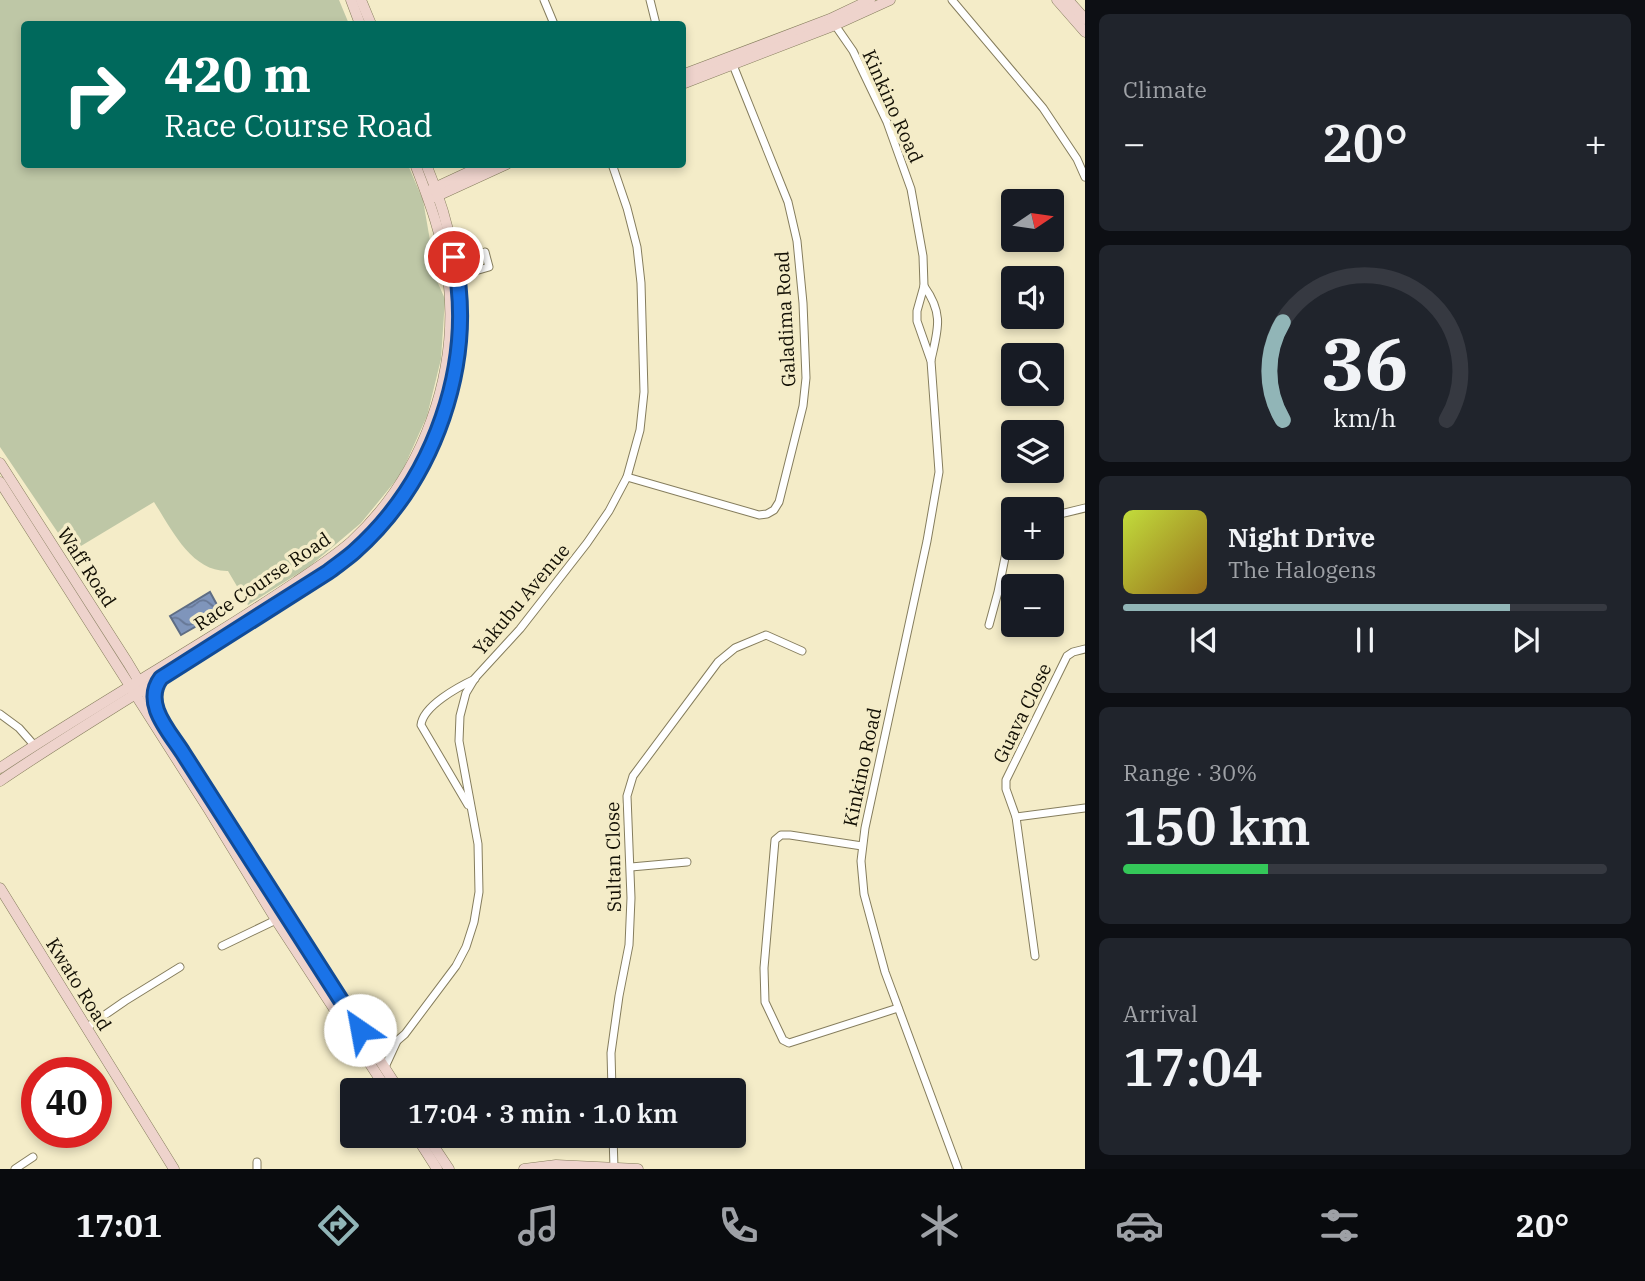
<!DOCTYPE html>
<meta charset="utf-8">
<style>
:root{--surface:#171b24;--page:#20242c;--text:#f1f3f6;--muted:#9ea1a6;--line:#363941;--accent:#91b5b7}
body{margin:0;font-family:"IBM Plex Serif",serif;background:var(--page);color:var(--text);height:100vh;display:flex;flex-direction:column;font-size:26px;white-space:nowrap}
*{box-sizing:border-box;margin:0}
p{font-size:23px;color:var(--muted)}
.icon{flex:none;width:38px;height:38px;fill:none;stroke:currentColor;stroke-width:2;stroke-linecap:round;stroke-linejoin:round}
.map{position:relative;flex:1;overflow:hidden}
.sheet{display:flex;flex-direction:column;gap:14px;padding:14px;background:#0d0f14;width:560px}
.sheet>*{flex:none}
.hud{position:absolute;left:21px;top:21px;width:665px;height:147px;border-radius:7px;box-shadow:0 4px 10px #0003;background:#00695c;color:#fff;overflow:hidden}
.needle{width:46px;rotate:77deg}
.fabs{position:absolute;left:1001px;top:189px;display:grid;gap:14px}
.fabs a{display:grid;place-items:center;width:63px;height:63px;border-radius:7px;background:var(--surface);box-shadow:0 4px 10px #0003;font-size:35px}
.speed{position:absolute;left:21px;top:1057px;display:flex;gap:14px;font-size:35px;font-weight:700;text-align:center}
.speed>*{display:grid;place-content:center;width:91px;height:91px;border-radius:50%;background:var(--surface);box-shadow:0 4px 10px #0003;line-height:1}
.speed .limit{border:10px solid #d22;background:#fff;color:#111}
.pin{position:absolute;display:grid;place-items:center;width:60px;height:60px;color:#fff;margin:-30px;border:4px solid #fff;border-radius:50%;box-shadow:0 2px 7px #0007}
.me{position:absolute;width:77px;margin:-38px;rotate:327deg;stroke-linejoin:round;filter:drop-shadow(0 0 5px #0008)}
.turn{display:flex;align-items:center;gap:24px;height:147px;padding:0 28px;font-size:32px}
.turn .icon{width:91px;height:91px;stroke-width:2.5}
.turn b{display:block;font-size:49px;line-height:60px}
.big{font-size:52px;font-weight:600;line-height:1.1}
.sheet .tile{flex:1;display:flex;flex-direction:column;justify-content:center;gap:10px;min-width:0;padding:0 24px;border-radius:10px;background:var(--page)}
.sheet .dial{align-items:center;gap:0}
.dial svg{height:182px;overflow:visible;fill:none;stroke:var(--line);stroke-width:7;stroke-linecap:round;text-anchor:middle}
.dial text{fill:var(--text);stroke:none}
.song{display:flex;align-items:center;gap:21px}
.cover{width:84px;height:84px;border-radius:10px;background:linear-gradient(135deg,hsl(70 70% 55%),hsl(40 70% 35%))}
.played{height:7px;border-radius:4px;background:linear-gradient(90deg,var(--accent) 80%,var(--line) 80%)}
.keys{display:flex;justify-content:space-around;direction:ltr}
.heat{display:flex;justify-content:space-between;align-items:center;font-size:38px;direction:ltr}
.charge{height:10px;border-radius:5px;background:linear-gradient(90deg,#34c759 30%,var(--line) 0)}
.trip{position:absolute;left:340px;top:1078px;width:406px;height:70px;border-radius:7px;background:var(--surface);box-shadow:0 4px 10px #0003;font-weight:600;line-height:70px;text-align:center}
.menu{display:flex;height:112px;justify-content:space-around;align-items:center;background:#090b0e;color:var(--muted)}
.menu .icon{width:49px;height:49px}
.menu .active{color:var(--accent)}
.menu b{font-size:32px;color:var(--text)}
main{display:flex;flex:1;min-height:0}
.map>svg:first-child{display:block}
.grass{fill:#bec7a6}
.water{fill:url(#water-waves);stroke:#5e6d84;stroke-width:2}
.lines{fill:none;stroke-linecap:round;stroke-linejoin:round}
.street-casing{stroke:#857d5d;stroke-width:9}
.secondary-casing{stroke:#857d5d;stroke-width:11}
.street{stroke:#fff;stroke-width:7}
.secondary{stroke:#eed3cc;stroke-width:10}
.route-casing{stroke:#114b97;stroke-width:18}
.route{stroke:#1a73e8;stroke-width:12}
.labels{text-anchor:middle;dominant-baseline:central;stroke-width:7;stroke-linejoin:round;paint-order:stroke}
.street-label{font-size:19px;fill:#120f04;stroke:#f4ecc8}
</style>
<main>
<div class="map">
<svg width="1085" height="1169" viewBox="0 0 1085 1169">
<defs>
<pattern id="water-waves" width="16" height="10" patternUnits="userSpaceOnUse" patternTransform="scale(1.75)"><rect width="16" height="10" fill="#7f95bb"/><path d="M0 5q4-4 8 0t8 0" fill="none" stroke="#677896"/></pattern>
</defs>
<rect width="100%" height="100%" fill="#f4ecc8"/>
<path class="grass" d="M 0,0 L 339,0 L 349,24 L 24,24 L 24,164 L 408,165 L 423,200 L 437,281 L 445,299 L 441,359 L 427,416 L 401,474 L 361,523 L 310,566 L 248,605 L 228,571 C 191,572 171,528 154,502 L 71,552 L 0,447 Z"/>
<path class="water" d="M 210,592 L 221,612 L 181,635 L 170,616 Z"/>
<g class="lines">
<defs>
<g id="street">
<path d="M 544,0 L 554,24"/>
<path d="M 650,0 L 656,24"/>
<path d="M 952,0 L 1043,108 L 1077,159 L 1085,177"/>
<path d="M 835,25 L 853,51 L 887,122 L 911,189 L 923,256 L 924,286 L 917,311 L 917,321 L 931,361 L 939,472 L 927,541 L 865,828 L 861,861 L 864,894 L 885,972 L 958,1169"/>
<path d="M 458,276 L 489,267 L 485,252"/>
<path d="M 924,286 C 944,314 938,329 931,360"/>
<path d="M 627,477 L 759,515 L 767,514 L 774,510 L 779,502 L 803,406 L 806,378 L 803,303 L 797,241 L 788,202 L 733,65"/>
<path d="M 1052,516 L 1085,508"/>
<path d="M 989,625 L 998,592 L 1010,533 L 1013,527"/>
<path d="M 0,714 L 19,728 L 34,745"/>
<path d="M 468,805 L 421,725 C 423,706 458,687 475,679"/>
<path d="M 1016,817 L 1085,808"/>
<path d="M 862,846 L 790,835 L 781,835 L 775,840 L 764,968 L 765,1002 L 783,1040 L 789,1043 L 898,1008"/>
<path d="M 631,867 L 687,862"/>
<path d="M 222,946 L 276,920"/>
<path d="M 1035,956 L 1016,817 L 1006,789 L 1006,780 L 1067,656 L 1073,652 L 1085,649"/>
<path d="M 86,1028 L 125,1001 L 180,967"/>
<path d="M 373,1050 L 398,1040 L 405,1034 L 456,966 L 466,947 L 474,922 L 479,892 L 478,844 L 459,741 L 460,716 L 466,693 L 475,678 L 520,629 L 587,543 L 609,511 L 627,477 L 640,430 L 644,392 L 641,283 L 637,247 L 627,208 L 612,164"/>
<path d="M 385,1067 L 397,1041"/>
<path d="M 612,1090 L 611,1053 L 619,996 L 629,945 L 631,898 L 627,796 L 633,776 L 718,662 L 735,648 L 766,635 L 802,651"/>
<path d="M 613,1136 L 614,1168"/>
<path d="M 257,1162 L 257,1169"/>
<path d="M 15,1169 L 33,1157"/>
</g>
<g id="secondary">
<path d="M 351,0 L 360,24"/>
<path d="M 361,0 L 371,24"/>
<path d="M 1057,0 L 1085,32"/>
<path d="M 1068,0 L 1085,19"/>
<path d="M 682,75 L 830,19 L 870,0"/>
<path d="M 682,84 L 835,25 L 890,0"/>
<path d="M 432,189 L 486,164"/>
<path d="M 435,197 L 507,164"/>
<path d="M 0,463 L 128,663 L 182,753 L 399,1090"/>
<path d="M 0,482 L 209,810 L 276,920 L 387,1090"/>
<path d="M 0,768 C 70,722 141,680 212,636 C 240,619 269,600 296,582 C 315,569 335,556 352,541 C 424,474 460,373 448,276 C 443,238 429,200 415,164"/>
<path d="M 0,781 C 44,751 89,723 134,695 C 163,678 191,659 219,641 C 247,625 274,608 300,590 C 319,578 339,566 356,550 C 468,442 485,305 426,164"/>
<path d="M 0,888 L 174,1169"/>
<path d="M 416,1136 L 437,1169"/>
<path d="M 427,1136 L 449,1169"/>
<path d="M 524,1169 L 556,1165 L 638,1169"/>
</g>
</defs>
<use href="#street" class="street-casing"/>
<use href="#secondary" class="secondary-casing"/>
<use href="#street" class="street"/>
<use href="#secondary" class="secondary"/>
</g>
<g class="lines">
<defs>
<path id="route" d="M 360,1030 L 183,753 C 169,731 142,703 161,678 L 328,572 C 337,565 346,559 354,552 C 435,480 476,363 454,257"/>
</defs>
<use href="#route" class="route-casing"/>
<use href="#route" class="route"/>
</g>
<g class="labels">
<g class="street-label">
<text transform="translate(893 106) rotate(66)">Kinkino Road</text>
<text transform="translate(785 319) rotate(-93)">Galadima Road</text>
<text transform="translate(87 567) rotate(57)">Waff Road</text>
<text transform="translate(262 581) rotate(-34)">Race Course Road</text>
<text transform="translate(521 599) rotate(-50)">Yakubu Avenue</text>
<text transform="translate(1022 713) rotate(-64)">Guava Close</text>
<text transform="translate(862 767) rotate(-78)">Kinkino Road</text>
<text transform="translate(613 857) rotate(-91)">Sultan Close</text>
<text transform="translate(79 984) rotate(58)">Kwato Road</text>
</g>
</g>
</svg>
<div class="fabs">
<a><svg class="needle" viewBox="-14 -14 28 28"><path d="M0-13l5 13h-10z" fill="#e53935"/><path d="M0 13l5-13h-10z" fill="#9ea1a6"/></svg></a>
<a><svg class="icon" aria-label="sound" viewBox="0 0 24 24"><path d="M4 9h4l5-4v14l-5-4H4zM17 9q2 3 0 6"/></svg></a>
<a><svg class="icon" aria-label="search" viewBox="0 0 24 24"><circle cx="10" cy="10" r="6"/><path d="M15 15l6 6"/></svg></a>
<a><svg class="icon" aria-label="layers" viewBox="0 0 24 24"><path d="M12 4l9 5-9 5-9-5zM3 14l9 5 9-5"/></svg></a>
<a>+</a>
<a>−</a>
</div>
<div class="speed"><div class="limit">40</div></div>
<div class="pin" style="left:454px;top:257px;background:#d93025"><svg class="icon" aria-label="arrive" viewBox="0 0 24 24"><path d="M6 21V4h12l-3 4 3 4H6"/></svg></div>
<svg class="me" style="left:360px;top:1030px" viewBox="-20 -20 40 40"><circle r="19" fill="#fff"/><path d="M0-13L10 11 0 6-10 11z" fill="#1a73e8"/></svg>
<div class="trip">17:04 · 3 min · 1.0 km</div>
<div class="hud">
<div class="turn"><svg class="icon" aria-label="right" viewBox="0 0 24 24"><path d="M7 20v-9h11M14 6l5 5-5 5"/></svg><div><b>420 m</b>Race Course Road</div></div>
</div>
</div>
<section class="sheet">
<div class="tile"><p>Climate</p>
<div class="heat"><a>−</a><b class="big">20°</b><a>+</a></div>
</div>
<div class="tile dial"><svg viewBox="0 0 100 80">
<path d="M14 69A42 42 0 1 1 86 69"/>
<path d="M14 69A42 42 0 0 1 14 26" stroke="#91b5b7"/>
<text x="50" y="56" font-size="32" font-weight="700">36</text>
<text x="50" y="72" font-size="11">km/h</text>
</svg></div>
<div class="tile">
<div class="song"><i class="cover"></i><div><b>Night Drive</b><p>The Halogens</p></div></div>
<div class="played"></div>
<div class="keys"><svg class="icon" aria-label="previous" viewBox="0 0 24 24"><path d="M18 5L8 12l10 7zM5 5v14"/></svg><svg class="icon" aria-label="pause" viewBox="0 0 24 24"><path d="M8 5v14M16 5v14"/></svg><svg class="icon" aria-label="next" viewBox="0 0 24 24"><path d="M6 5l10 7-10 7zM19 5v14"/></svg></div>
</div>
<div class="tile"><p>Range · 30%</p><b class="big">150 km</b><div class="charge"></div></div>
<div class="tile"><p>Arrival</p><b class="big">17:04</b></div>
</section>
</main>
<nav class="menu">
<b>17:01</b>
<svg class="icon active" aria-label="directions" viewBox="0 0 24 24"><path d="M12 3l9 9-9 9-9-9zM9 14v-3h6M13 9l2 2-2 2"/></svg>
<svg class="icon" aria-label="music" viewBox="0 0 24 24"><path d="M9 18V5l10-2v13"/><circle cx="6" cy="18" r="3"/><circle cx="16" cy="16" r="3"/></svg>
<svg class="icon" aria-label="phone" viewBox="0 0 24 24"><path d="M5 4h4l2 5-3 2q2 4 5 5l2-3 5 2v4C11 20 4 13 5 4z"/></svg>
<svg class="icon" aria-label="climate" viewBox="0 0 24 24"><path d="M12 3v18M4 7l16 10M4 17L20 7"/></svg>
<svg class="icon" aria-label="car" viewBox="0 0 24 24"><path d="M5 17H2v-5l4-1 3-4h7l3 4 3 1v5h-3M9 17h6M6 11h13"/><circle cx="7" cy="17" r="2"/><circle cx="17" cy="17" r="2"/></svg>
<svg class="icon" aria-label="filters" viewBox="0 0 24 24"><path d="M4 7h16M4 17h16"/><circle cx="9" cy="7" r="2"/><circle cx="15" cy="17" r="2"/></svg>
<b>20°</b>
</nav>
